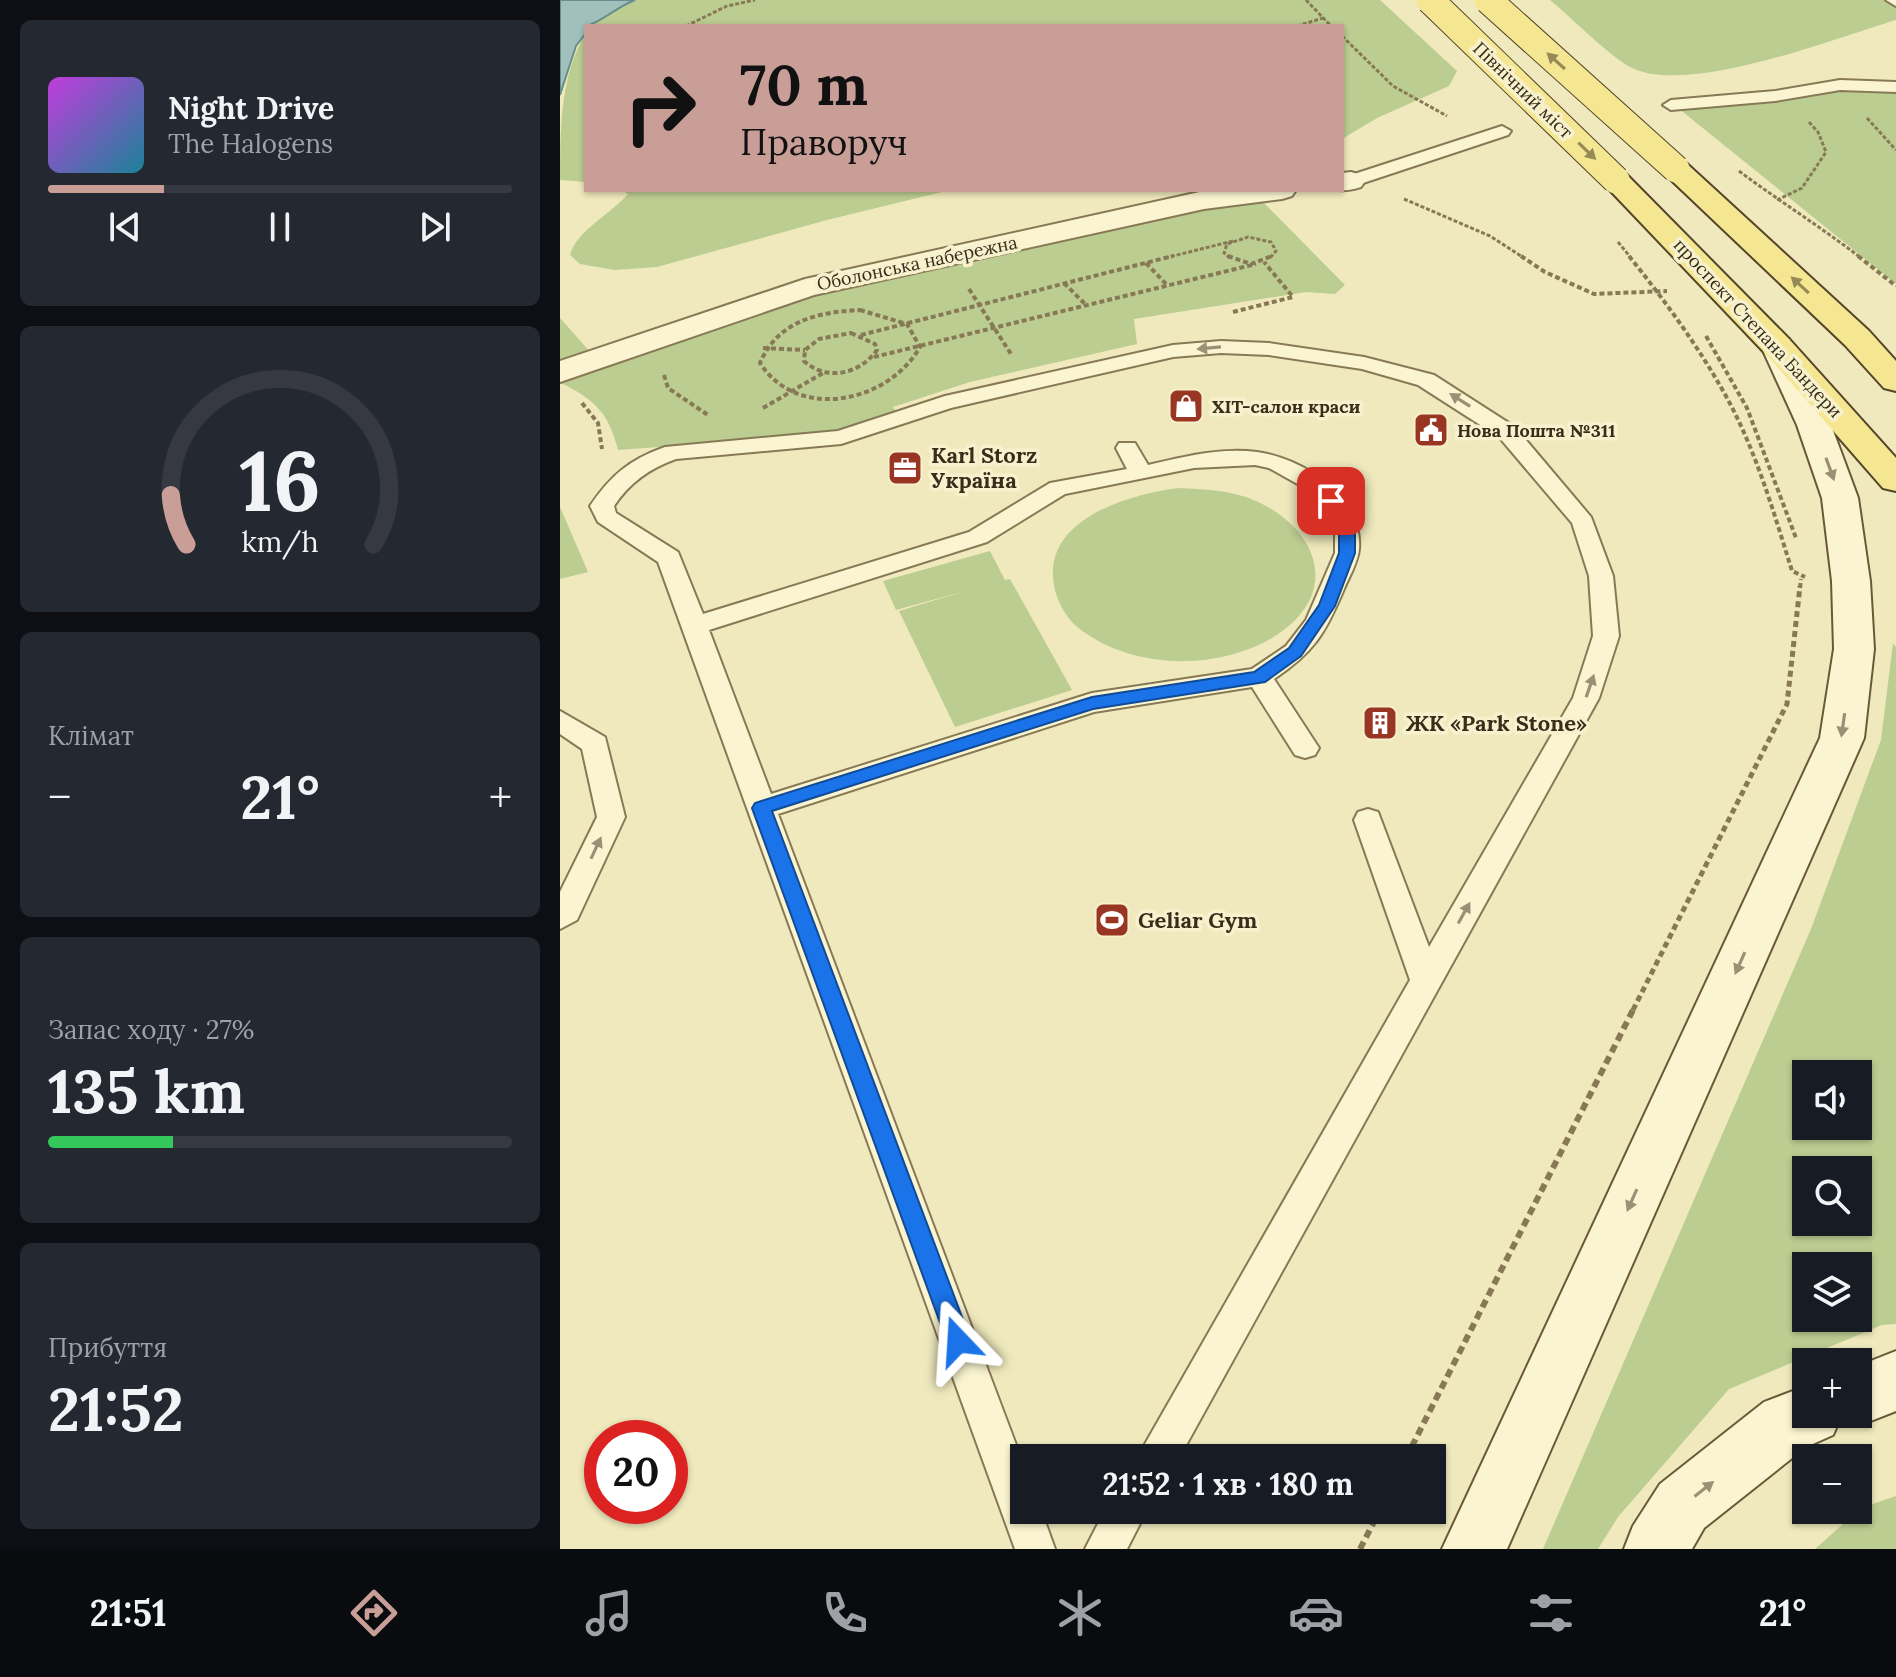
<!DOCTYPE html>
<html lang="uk">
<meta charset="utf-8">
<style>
:root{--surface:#171b24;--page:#242831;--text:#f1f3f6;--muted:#9ea1a6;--line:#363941;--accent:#c99e97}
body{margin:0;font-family:Lora,serif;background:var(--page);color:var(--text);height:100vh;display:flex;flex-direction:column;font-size:30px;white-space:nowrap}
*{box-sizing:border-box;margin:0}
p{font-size:26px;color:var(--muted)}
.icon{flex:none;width:44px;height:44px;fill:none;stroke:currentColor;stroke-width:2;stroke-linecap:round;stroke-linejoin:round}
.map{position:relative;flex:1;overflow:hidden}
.drawer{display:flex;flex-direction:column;gap:20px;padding:20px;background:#0d0f14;width:560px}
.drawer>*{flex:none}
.banner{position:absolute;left:24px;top:24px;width:760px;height:168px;border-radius:0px;box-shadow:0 2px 6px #0004;background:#c99e97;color:#111;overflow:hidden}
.fabs{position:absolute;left:1232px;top:1060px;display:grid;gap:16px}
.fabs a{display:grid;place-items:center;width:80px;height:80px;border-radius:0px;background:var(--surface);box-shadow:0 2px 6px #0004;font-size:40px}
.speed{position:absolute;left:24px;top:1420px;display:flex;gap:16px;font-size:40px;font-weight:700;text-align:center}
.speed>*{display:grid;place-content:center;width:104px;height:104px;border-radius:50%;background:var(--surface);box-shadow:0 2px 6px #0004;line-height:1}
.speed .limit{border:12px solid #d22;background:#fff;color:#111}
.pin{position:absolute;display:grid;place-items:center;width:68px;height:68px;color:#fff;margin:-34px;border-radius:16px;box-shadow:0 4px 12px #0006}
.me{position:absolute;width:88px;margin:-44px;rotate:340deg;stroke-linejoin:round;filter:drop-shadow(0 0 6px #0008)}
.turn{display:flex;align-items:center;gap:28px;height:168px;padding:0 24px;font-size:36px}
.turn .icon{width:104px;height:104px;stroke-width:2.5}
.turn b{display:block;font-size:56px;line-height:68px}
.big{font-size:60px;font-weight:800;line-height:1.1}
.drawer .tile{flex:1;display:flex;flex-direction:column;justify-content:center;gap:12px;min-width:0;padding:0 28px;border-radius:12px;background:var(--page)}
.drawer .dial{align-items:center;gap:0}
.dial svg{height:208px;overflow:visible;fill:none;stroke:var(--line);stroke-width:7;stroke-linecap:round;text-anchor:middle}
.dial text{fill:var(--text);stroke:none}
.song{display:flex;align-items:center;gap:24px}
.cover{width:96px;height:96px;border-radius:12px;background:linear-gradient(135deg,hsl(290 70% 55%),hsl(190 70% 35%))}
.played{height:8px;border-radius:4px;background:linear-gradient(90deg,var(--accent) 25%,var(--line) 25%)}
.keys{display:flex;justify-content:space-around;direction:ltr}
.heat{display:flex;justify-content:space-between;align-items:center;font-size:44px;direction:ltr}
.charge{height:12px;border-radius:6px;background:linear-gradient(90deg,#34c759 27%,var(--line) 0)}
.trip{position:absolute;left:450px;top:1444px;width:436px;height:80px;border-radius:0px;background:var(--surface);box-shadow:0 2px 6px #0004;font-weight:800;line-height:80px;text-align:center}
.tab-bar{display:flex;height:128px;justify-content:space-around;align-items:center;background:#090b0e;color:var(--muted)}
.tab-bar .icon{width:56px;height:56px}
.tab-bar .selected{color:var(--accent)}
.tab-bar b{font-size:36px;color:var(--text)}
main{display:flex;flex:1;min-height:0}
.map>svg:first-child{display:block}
.green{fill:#bccd91;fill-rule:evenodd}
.water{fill:#a1c0bc;stroke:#688e8b;stroke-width:2}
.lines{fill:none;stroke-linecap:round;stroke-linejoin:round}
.lane-casing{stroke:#887956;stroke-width:4}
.street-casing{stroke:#887956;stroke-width:4}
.secondary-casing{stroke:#695939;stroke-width:4}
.primary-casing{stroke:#55452b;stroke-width:4}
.path-far3{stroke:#887956;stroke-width:3;stroke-dasharray:4 2;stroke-linecap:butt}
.path-far2{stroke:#887956;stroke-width:4;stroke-dasharray:5 3;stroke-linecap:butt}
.path-far1{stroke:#887956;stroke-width:5;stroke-dasharray:6 4;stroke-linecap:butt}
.path{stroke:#887956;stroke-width:6;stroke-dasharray:8 5;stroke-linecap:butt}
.lane{fill:#faf5d0;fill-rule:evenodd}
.street{fill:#faf5d0;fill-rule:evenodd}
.secondary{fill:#faf5d0;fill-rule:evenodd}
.primary{fill:#f5e792;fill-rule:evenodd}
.primary-bridge-casing{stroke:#55452b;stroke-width:29;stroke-linecap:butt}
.primary-bridge{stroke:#f5e792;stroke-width:27}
.oneway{fill:#968a56}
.oneway2{fill:#989176}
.route{fill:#1a73e8;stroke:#114b97;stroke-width:2}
.labels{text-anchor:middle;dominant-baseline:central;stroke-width:7;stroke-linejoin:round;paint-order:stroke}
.far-street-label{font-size:18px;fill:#362d1b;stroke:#f7f1cd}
.far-poi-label{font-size:18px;font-weight:bold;fill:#362d1b;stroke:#f7f1cd;text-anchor:start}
.poi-label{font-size:22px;font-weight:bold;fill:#362d1b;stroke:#f7f1cd;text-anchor:start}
</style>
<main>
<section class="drawer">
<div class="tile">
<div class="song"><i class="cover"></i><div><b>Night Drive</b><p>The Halogens</p></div></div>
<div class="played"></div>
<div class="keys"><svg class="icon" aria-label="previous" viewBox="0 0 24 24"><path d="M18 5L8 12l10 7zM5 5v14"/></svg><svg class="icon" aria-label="pause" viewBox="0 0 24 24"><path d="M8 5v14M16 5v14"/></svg><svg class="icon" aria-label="next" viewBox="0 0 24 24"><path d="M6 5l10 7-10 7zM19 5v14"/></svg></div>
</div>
<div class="tile dial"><svg viewBox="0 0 100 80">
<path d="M14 69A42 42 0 1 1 86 69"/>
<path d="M14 69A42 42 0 0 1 8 50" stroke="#c99e97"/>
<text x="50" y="56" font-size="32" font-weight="700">16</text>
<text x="50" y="72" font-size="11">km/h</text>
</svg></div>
<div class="tile"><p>Клімат</p>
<div class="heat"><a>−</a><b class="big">21°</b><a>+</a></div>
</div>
<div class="tile"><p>Запас ходу · 27%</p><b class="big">135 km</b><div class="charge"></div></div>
<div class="tile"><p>Прибуття</p><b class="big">21:52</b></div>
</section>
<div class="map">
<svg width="1336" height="1549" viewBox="0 0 1336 1549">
<rect width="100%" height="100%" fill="#efe9bd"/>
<g class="green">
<path d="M 75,0 L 820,0 L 897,71 L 889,86 L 817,118 L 782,139 L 782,26 L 31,26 L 56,7 Z"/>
<path d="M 990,0 L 1336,0 L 1336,20 C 1275,38 1127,97 1070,67 C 1048,55 1011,17 990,0 Z"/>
<path d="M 26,33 L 26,182 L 0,180 C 0,130 0,75 26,33 Z"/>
<path d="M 1308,88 L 1336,89 L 1336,284 L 1118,108 Z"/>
<path d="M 61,190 L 390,190 L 267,220 L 97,267 L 55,270 L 20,264 L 10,255 C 17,230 51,214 68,194 Z"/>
<path d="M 654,201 L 702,201 L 785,285 L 775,294 L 746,292 L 574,319 L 577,344 L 410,382 L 333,407 L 338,415 L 275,434 L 58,450 C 49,413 34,399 1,383 L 249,292 Z"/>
<path d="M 0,318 L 32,354 L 0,365 Z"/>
<path d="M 618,488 C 644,489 671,490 696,501 C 762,531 781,597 712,638 C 656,671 573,669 521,630 C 508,621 499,605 495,590 C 478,520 567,495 618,488 Z"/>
<path d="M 0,507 L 28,572 L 0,579 Z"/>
<path d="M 430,551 L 445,580 L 450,579 L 512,690 L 395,727 L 339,611 L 405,591 L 336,610 L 323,581 Z"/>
<path d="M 1333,643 L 1336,647 L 1336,1324 L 1322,1325 L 1169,1389 L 1058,1517 L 1038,1549 L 983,1549 L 1251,929 L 1321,740 ZM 1246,1074 L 1298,1074 L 1298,1126 L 1246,1126 ZM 1246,1170 L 1298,1170 L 1298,1222 L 1246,1222 ZM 1246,1266 L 1298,1266 L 1298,1318 L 1246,1318 Z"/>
<path d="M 1336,1496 L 1336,1549 L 1255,1549 L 1301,1508 Z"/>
</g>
<path class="water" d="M 0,0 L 75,0 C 58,6 40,23 26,26 L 26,33 L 16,46 L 0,95 Z"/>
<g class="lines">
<defs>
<g id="lane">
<path d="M 1326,0 L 1336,0 L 1336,6 Z"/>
<path d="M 1280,80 L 1336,82 L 1336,92 L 1280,90 L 1215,101 L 1111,110 L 1103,105 L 1111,100 L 1215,91 Z"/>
<path d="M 942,126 L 951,131 L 948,135 L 797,185 L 791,186 L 782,181 L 785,177 Z"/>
<path d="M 661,341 L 709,343 L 804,357 L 874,375 L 955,427 L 1031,517 L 1053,576 L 1059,636 L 1039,698 L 619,1458 L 577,1458 L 850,980 L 794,820 L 798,812 L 808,809 L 818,812 L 869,947 L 1013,698 L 1033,636 L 1029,576 L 1012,523 L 939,437 L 858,385 L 802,369 L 709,355 L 661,353 L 613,357 L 391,408 L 281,444 L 116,459 C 90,468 69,483 54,506 L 56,513 L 118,552 L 143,614 L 409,532 L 490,483 L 567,469 L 556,448 L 559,443 L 575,443 L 588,465 C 622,457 661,447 697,452 C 743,458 803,497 799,549 C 798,562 789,577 784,589 C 765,634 754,652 714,679 L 759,748 L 755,755 L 745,758 L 735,755 L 692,687 L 534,712 L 218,814 L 464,1466 L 464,1510 L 481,1510 L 495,1549 L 455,1549 L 98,562 L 38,522 L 30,506 C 51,475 69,460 105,447 L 278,431 L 385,396 L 613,345 ZM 695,465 L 709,468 L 750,491 L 761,504 L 775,532 L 775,553 L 746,620 L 726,646 L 692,669 L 532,693 L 211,794 L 149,630 L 427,542 L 505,494 L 634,468 Z"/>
<path d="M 0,711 L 45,737 L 65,817 L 17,920 L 0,929 L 0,892 L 37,817 L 22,749 L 0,734 Z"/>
<path d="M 545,1510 L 587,1510 L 567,1549 L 525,1549 Z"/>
</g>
<g id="street">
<path d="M 791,172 L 801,175 L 805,181 L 801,187 C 794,189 787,191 780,190 L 782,173 Z"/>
<path d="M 736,190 L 732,196 L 722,199 L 644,209 L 254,295 L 0,382 L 0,361 L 245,279 L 644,191 Z"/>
</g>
<g id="secondary">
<path d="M 1217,336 L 1229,339 L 1233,346 L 1271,425 L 1298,498 L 1310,581 L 1314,649 L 1304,738 L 947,1549 L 882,1549 L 1260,738 L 1274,649 L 1272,581 L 1262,498 L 1237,425 L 1201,346 L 1205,339 Z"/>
<path d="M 1336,1351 L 1336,1411 L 1298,1426 L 1280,1419 L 1273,1435 L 1246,1447 L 1144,1528 L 1132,1549 L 1064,1549 L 1073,1526 L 1100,1484 L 1204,1402 L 1246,1386 L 1246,1414 L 1298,1414 L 1298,1366 Z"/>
</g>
<g id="primary">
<path d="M 1116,161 L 1126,163 L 1309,331 L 1336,361 L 1336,391 L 1324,388 L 1285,345 L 1106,175 L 1102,169 L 1106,163 Z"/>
<path d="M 1056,171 L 1066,174 L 1229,339 L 1336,458 L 1336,491 L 1323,488 L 1205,353 L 1046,186 L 1042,180 L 1046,174 Z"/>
</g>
</defs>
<use href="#lane" class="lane-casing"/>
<use href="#street" class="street-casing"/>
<use href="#secondary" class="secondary-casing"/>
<use href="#primary" class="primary-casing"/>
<g class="path-far3">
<path d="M 746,0 L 771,26"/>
<path d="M 126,26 L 167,6 L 195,0"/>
<path d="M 737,26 L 763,18"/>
<path d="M 782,36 L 833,86 L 887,116"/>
<path d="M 1307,118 L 1336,150"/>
<path d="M 1179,171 C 1219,201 1261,227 1301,258"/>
<path d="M 844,199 L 930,236 L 964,258"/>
<path d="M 1217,200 L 1242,188 L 1266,152 L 1258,132 L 1249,122"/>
<path d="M 1058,242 L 1071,258"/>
<path d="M 605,258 L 673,241"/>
<path d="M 670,258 L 664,253 L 667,244 L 688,237 L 711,242 L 716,251 L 710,258"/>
</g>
<g class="path-far2">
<path d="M 668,256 L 691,264 L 712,256"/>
<path d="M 961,256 L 985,272 L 1034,294 L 1107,291"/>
<path d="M 1069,256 C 1105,301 1139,347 1167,398 C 1196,451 1214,513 1232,571 L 1245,577"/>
<path d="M 1298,256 L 1336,286"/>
<path d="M 586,263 L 607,285"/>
<path d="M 504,283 L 525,304"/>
<path d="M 409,289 L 451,354"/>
<path d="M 300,310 L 347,324 L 360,347 C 328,403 238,422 200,363 C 218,321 257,312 300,310 Z"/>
<path d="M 673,312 L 733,297 L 704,262"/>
<path d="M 291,333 L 315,344 L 317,350 C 300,374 267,382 244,361 L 245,350 L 259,339 Z"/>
<path d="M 301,335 L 613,256"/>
<path d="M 1146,336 L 1187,408 L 1236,538"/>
<path d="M 203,348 L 245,350"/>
<path d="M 314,357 L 696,264"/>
<path d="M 104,375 L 108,388 L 148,415"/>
<path d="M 22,403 L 38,423 L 42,449"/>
<path d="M 203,408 L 263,373"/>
<path d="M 1240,588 L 1241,579"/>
</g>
<path class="path-far1" d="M 1073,1010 L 1227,704 L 1240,586"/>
<g class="path">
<path d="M 846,1458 L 1074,1008"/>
<path d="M 800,1549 L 820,1510"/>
</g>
<use href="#lane" class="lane"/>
<use href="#street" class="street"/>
<use href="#secondary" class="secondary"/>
<use href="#primary" class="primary"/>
<defs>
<g id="primary-bridge">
<path d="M 870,0 L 1056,180"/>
<path d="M 928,0 L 1116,169"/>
</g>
</defs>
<use href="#primary-bridge" class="primary-bridge-casing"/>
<use href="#primary-bridge" class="primary-bridge"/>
</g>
<defs><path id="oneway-solid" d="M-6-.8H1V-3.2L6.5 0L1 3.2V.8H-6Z" transform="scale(2)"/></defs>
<g class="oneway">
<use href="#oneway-solid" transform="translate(996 61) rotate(-138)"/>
<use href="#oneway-solid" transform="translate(1027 151) rotate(44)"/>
<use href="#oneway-solid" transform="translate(1240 285) rotate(-137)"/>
</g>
<g class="oneway2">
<use href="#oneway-solid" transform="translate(649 348) rotate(175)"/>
<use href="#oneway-solid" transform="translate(900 400) rotate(-148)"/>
<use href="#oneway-solid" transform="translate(1270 469) rotate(70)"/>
<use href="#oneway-solid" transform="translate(1030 686) rotate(-71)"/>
<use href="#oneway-solid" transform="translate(1283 725) rotate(98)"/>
<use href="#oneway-solid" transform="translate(36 848) rotate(-65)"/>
<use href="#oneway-solid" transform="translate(904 913) rotate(-61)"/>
<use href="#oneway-solid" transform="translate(1180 963) rotate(114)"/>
<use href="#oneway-solid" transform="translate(1072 1200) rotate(114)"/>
<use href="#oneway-solid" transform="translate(1144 1489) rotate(-38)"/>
</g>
<path class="route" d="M 771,497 L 779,501 L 795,532 L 795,553 L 775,606 L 741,656 L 705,682 L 533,709 L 212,811 L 411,1341 L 407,1350 L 398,1353 L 390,1350 L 192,808 L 195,803 L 532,697 L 694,672 L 729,648 L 759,605 L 779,553 L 779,532 L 764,501 Z"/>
<defs>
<symbol id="shop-square" viewBox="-11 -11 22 22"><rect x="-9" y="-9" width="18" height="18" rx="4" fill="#993623" stroke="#f7f1cd"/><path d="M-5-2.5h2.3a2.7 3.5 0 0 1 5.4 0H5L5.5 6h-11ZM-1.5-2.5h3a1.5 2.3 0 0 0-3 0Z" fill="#fff"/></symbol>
<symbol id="civic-square" viewBox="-11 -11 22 22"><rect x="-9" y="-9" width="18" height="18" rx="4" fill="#993623" stroke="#f7f1cd"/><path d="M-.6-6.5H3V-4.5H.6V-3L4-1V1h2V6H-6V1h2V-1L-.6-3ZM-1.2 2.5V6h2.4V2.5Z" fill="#fff"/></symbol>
<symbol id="office-square" viewBox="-11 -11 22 22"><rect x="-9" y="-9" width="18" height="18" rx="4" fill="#993623" stroke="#f7f1cd"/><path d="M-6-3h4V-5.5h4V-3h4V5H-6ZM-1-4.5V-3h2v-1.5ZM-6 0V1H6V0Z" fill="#fff"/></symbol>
<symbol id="building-square" viewBox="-11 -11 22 22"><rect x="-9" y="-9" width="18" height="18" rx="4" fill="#993623" stroke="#f7f1cd"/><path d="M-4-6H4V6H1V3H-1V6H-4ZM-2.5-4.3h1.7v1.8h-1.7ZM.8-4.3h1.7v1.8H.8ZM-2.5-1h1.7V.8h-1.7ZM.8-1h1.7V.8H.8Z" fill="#fff"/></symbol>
<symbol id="stadium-square" viewBox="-11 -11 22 22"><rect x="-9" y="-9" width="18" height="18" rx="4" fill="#993623" stroke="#f7f1cd"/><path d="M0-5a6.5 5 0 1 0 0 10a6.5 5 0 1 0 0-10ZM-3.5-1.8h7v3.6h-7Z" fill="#fff"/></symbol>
</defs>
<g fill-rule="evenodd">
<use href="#shop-square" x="606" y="386" width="40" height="40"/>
<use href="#civic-square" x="851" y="410" width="40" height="40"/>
<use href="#office-square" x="325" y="448" width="40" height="40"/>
<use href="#building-square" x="800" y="703" width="40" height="40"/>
<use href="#stadium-square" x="532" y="900" width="40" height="40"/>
</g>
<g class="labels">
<g class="far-street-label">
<text transform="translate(963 90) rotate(44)">Північний міст</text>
<text transform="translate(357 263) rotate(-12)">Оболонська набережна</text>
<text transform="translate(1198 328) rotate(47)">проспект Степана Бандери</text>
</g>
<g class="far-poi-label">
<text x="652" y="406">ХІТ-салон краси</text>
<text x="897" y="430">Нова Пошта №311</text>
</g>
<g class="poi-label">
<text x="371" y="455">Karl Storz<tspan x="371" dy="25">Україна</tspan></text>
<text x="846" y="723">ЖК «Park Stone»</text>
<text x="578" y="920">Geliar Gym</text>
</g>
</g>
</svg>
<div class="fabs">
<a><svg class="icon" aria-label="sound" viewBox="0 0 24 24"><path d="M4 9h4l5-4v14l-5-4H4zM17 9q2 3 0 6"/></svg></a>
<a><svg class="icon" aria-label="search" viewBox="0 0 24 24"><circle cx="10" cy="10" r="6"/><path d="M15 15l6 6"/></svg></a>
<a><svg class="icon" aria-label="layers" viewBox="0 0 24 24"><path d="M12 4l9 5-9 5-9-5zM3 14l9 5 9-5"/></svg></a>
<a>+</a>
<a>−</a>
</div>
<div class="speed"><div class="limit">20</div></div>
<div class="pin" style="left:771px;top:501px;background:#d93025"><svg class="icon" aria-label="arrive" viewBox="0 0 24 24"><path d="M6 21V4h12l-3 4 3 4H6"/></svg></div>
<svg class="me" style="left:398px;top:1341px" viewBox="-20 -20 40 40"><path d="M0-17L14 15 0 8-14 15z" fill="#1a73e8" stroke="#fff" stroke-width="4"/></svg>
<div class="trip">21:52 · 1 хв · 180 m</div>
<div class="banner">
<div class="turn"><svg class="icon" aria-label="right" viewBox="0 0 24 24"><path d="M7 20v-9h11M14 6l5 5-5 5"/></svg><div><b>70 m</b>Праворуч</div></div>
</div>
</div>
</main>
<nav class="tab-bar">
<b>21:51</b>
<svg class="icon selected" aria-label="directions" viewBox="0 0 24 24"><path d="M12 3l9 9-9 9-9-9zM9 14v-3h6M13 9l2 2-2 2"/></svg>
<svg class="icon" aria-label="music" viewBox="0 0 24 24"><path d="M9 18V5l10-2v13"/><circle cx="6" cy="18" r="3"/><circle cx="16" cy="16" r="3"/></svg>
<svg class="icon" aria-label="phone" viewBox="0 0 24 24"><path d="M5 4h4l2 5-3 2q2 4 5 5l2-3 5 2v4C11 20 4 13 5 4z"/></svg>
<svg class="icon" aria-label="climate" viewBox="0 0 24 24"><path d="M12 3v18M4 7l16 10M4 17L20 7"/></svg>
<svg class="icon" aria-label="car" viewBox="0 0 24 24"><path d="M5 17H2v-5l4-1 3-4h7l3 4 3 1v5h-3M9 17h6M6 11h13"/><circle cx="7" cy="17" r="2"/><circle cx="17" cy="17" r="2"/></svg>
<svg class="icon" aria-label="filters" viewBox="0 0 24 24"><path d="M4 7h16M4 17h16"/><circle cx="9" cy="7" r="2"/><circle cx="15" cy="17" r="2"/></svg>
<b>21°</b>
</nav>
